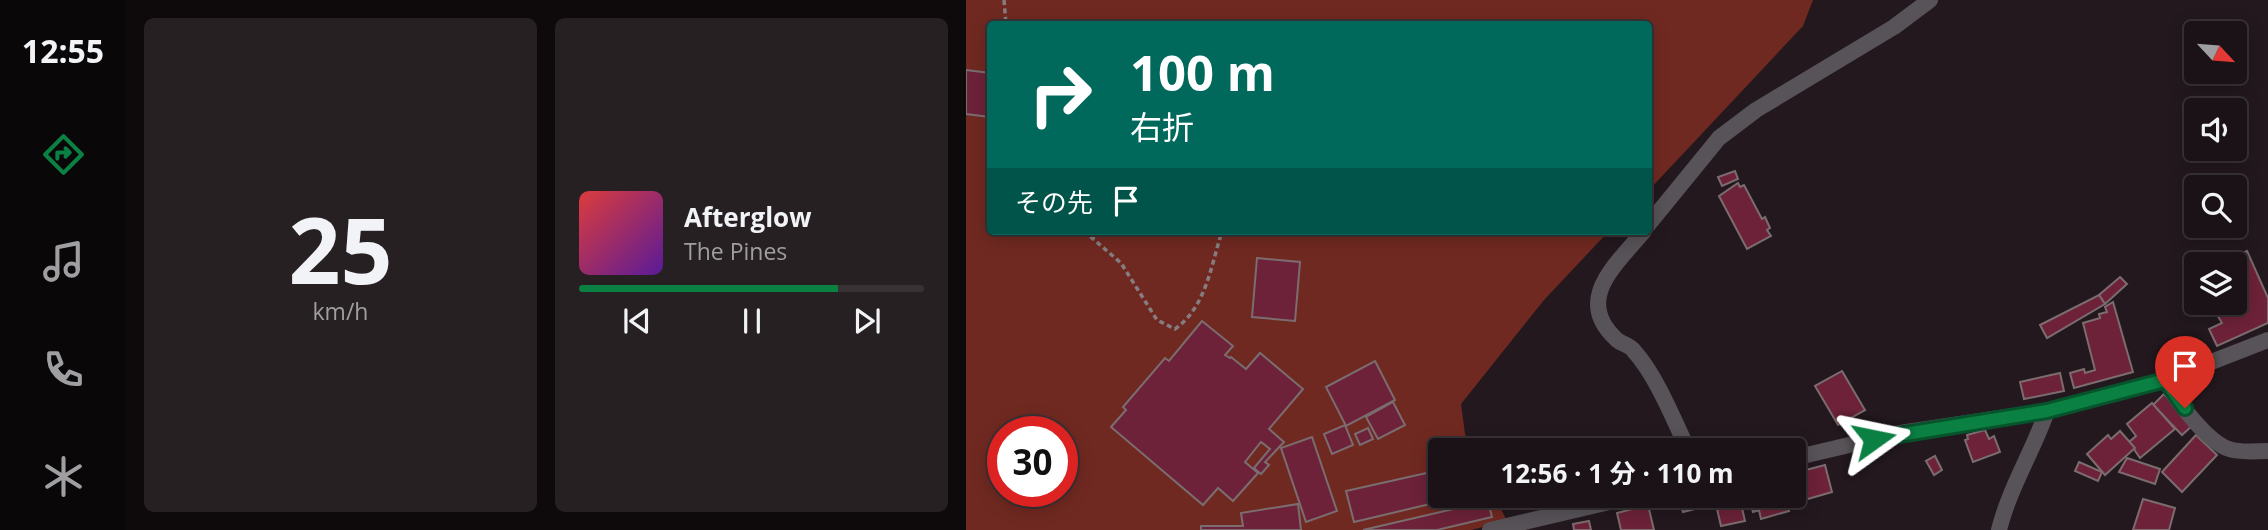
<!DOCTYPE html>
<html lang="ja">
<meta charset="utf-8">
<style>
:root{--surface:#1a1216;--page:#272023;--text:#f1f3f6;--muted:#9f9ea1;--line:#383235;--accent:#0b8043}
body{margin:0;font-family:"Open Sans","Noto Sans JP",sans-serif;background:var(--page);color:var(--text);height:100vh;display:flex;flex-direction:column;font-size:26px;white-space:nowrap}
*{box-sizing:border-box;margin:0}
p{font-size:23px;color:var(--muted)}
.icon{flex:none;width:38px;height:38px;fill:none;stroke:currentColor;stroke-width:2;stroke-linecap:round;stroke-linejoin:round}
.map{position:relative;flex:1;overflow:hidden}
.panel{display:flex;flex-direction:column;gap:18px;padding:18px;background:#0e0a0c;width:840px}
.panel>*{flex:none}
.banner{position:absolute;left:21px;top:21px;width:665px;height:214px;border-radius:7px;box-shadow:0 4px 18px #0003,0 0 0 2px var(--line);background:#00695c;color:#fff;overflow:hidden}
.needle{width:46px;rotate:116deg}
.fabs{position:absolute;left:1218px;top:21px;display:grid;gap:14px}
.fabs a{display:grid;place-items:center;width:63px;height:63px;border-radius:7px;background:var(--surface);box-shadow:0 4px 18px #0003,0 0 0 2px var(--line);font-size:35px}
.speed{position:absolute;left:21px;top:416px;display:flex;gap:14px;font-size:35px;font-weight:700;text-align:center}
.speed>*{display:grid;place-content:center;width:91px;height:91px;border-radius:50%;background:var(--surface);box-shadow:0 4px 18px #0003,0 0 0 2px var(--line);line-height:1}
.speed .limit{border:10px solid #d22;background:#fff;color:#111}
.pin{position:absolute;display:grid;place-items:center;width:60px;height:60px;color:#fff;margin:-72px -30px;border-radius:50% 50% 50% 0;rotate:-45deg;box-shadow:0 0 7px #0007}
.pin .icon{rotate:45deg}
.me{position:absolute;width:77px;margin:-38px;rotate:78deg;stroke-linejoin:round;filter:drop-shadow(0 0 5px #0008)}
.turn{display:flex;align-items:center;gap:24px;height:147px;padding:0 28px;font-size:32px}
.turn .icon{width:91px;height:91px;stroke-width:2.5}
.turn b{display:block;font-size:49px;line-height:60px}
.then{display:flex;align-items:center;height:66px;padding:0 28px;background:#0003;gap:14px;font-size:26px}
.panel .tile{flex:1;display:flex;flex-direction:column;justify-content:center;gap:10px;min-width:0;padding:0 24px;border-radius:10px;background:var(--page)}
.panel .dial{align-items:center;gap:0}
.dial b{font-size:91px;line-height:1}
.song{display:flex;align-items:center;gap:21px}
.cover{width:84px;height:84px;border-radius:10px;background:linear-gradient(135deg,hsl(0 70% 55%),hsl(270 70% 35%))}
.played{height:7px;border-radius:4px;background:linear-gradient(90deg,var(--accent) 75%,var(--line) 75%)}
.keys{display:flex;justify-content:space-around;direction:ltr}
.panel .tiles{flex:1;display:grid;gap:18px;grid-template-columns:repeat(2,1fr)}
.trip{position:absolute;left:462px;top:438px;width:378px;height:70px;border-radius:7px;background:var(--surface);box-shadow:0 4px 18px #0003,0 0 0 2px var(--line);font-weight:700;line-height:70px;text-align:center}
main{display:flex;flex:1;min-height:0}
.tabs{display:flex;flex-direction:column;width:126px;justify-content:space-around;align-items:center;background:#0a0709;color:var(--muted)}
.tabs .icon{width:49px;height:49px}
.tabs .active{color:var(--accent)}
.tabs b{font-size:32px;color:var(--text)}
.map>svg:first-child{display:block}
.green{fill:#702921;fill-rule:evenodd}
.building{fill:#6d2239;stroke:#7b6d6f;stroke-width:2}
.lines{fill:none;stroke-linecap:round;stroke-linejoin:round}
.path{stroke:#867d82;stroke-width:3.5;stroke-dasharray:5 3.5;stroke-linecap:butt}
.street{stroke:#575358;stroke-width:16}
.route-casing{stroke:#07532c;stroke-width:18}
.route{stroke:#0b8043;stroke-width:12}
</style>
<main>
<nav class="tabs">
<b>12:55</b>
<svg class="icon active" aria-label="directions" viewBox="0 0 24 24"><path d="M12 3l9 9-9 9-9-9zM9 14v-3h6M13 9l2 2-2 2"/></svg>
<svg class="icon" aria-label="music" viewBox="0 0 24 24"><path d="M9 18V5l10-2v13"/><circle cx="6" cy="18" r="3"/><circle cx="16" cy="16" r="3"/></svg>
<svg class="icon" aria-label="phone" viewBox="0 0 24 24"><path d="M5 4h4l2 5-3 2q2 4 5 5l2-3 5 2v4C11 20 4 13 5 4z"/></svg>
<svg class="icon" aria-label="climate" viewBox="0 0 24 24"><path d="M12 3v18M4 7l16 10M4 17L20 7"/></svg>
</nav>
<section class="panel">
<div class="tiles">
<div class="tile dial"><b>25</b><p>km/h</p></div>
<div class="tile">
<div class="song"><i class="cover"></i><div><b>Afterglow</b><p>The Pines</p></div></div>
<div class="played"></div>
<div class="keys"><svg class="icon" aria-label="previous" viewBox="0 0 24 24"><path d="M18 5L8 12l10 7zM5 5v14"/></svg><svg class="icon" aria-label="pause" viewBox="0 0 24 24"><path d="M8 5v14M16 5v14"/></svg><svg class="icon" aria-label="next" viewBox="0 0 24 24"><path d="M6 5l10 7-10 7zM19 5v14"/></svg></div>
</div>
</div>
</section>
<div class="map">
<svg width="1302" height="530" viewBox="0 0 1302 530">
<rect width="100%" height="100%" fill="#22181e"/>
<path class="green" d="M 0,0 L 847,0 L 837,26 L 683,190 L 682,24 L 24,24 L 24,231 L 643,231 L 578,300 L 495,404 L 499,434 L 506,450 L 474,450 L 474,495 L 528,495 L 541,521 L 505,530 L 0,530 ZM 37,432 L 96,432 L 96,492 L 37,492 Z"/>
<g class="building">
<path d="M 0,70 L 24,73 L 24,117 L 0,114 Z"/>
<path d="M 769,171 L 772,179 L 756,186 L 752,177 Z"/>
<path d="M 772,183 L 774,187 L 778,185 L 796,219 L 799,217 L 804,228 L 801,230 L 805,236 L 781,249 L 753,196 Z"/>
<path d="M 1281,251 L 1302,298 L 1302,323 L 1251,346 L 1243,329 L 1256,323 L 1244,303 L 1269,303 L 1269,264 L 1250,264 Z"/>
<path d="M 291,258 L 334,262 L 329,321 L 286,317 Z"/>
<path d="M 1154,277 L 1161,284 L 1139,304 L 1133,295 Z"/>
<path d="M 1227,292 L 1233,305 L 1224,309 L 1218,296 Z"/>
<path d="M 1133,295 L 1139,304 L 1081,338 L 1074,325 Z"/>
<path d="M 1147,302 L 1167,372 L 1108,388 L 1104,373 L 1118,369 L 1119,373 L 1129,370 L 1117,323 L 1134,318 L 1133,314 L 1141,312 L 1139,307 Z"/>
<path d="M 236,321 L 267,346 L 259,355 L 264,358 L 265,357 L 280,369 L 294,353 L 337,389 L 303,429 L 318,442 L 299,462 L 303,465 L 295,474 L 288,468 L 304,449 L 295,442 L 279,462 L 292,473 L 267,501 L 252,488 L 237,505 L 145,427 L 160,410 L 157,407 L 199,358 L 203,361 Z"/>
<path d="M 409,361 L 429,400 L 380,426 L 360,387 Z"/>
<path d="M 876,371 L 899,410 L 872,425 L 849,386 Z"/>
<path d="M 1094,373 L 1098,391 L 1058,399 L 1054,382 Z"/>
<path d="M 1198,394 L 1227,425 L 1216,435 L 1187,405 Z"/>
<path d="M 427,402 L 439,425 L 412,439 L 400,417 Z"/>
<path d="M 1186,403 L 1209,429 L 1174,458 L 1163,442 L 1170,436 L 1161,424 Z"/>
<path d="M 379,425 L 387,445 L 366,454 L 358,434 Z"/>
<path d="M 402,428 L 407,439 L 394,445 L 389,434 Z"/>
<path d="M 1019,430 L 1023,439 L 1028,436 L 1034,452 L 1007,462 L 999,440 L 1002,439 L 1001,435 Z"/>
<path d="M 1154,431 L 1169,448 L 1139,475 L 1121,454 L 1142,435 L 1145,439 Z"/>
<path d="M 1230,435 L 1251,455 L 1216,492 L 1196,472 Z"/>
<path d="M 346,437 L 371,511 L 340,522 L 315,448 Z"/>
<path d="M 969,456 L 976,470 L 968,475 L 960,461 Z"/>
<path d="M 1161,458 L 1194,469 L 1189,484 L 1153,472 Z"/>
<path d="M 1113,462 L 1136,472 L 1132,481 L 1109,471 Z"/>
<path d="M 859,465 L 866,492 L 821,505 L 823,511 L 795,519 L 793,510 L 787,512 L 782,495 L 828,495 L 828,473 Z"/>
<path d="M 474,470 L 474,495 L 502,495 L 388,522 L 380,491 Z"/>
<path d="M 575,495 L 595,495 L 597,499 L 584,508 Z"/>
<path d="M 731,495 L 733,508 L 717,512 L 713,498 Z"/>
<path d="M 773,495 L 779,521 L 755,526 L 748,496 Z"/>
<path d="M 1177,499 L 1209,508 L 1203,530 L 1167,530 Z"/>
<path d="M 522,501 L 526,517 L 471,530 L 397,530 Z"/>
<path d="M 332,504 L 335,530 L 235,530 L 235,526 L 277,526 L 275,513 Z"/>
<path d="M 682,505 L 688,530 L 655,530 L 651,513 Z"/>
<path d="M 623,521 L 625,530 L 608,530 L 607,524 Z"/>
</g>
<g class="lines">
<g class="path">
<path d="M 38,0 L 40,24"/>
<path d="M 118,231 L 155,263 L 191,320 L 209,329 C 240,307 245,266 256,231"/>
<path d="M 124,237 L 153,231"/>
</g>
<g class="street">
<path d="M 682,225 L 753,138 L 790,110 L 928,27 L 964,0"/>
<path d="M 678,231 C 651,264 607,299 650,339 C 655,344 664,345 668,351 C 690,375 708,420 722,450"/>
<path d="M 1199,380 C 1210,400 1241,442 1263,449 C 1275,453 1289,451 1302,451"/>
<path d="M 828,458 L 934,433 L 1081,411 L 1199,380 L 1302,340"/>
<path d="M 524,530 L 673,495"/>
<path d="M 1033,530 C 1043,489 1067,451 1081,411"/>
</g>
</g>
<g class="lines">
<defs>
<path id="route" d="M 908,439 L 1081,411 L 1199,380 L 1219,408"/>
</defs>
<use href="#route" class="route-casing"/>
<use href="#route" class="route"/>
</g>
</svg>
<div class="fabs">
<a><svg class="needle" viewBox="-14 -14 28 28"><path d="M0-13l5 13h-10z" fill="#e53935"/><path d="M0 13l5-13h-10z" fill="#9f9ea1"/></svg></a>
<a><svg class="icon" aria-label="sound" viewBox="0 0 24 24"><path d="M4 9h4l5-4v14l-5-4H4zM17 9q2 3 0 6"/></svg></a>
<a><svg class="icon" aria-label="search" viewBox="0 0 24 24"><circle cx="10" cy="10" r="6"/><path d="M15 15l6 6"/></svg></a>
<a><svg class="icon" aria-label="layers" viewBox="0 0 24 24"><path d="M12 4l9 5-9 5-9-5zM3 14l9 5 9-5"/></svg></a>
</div>
<div class="speed"><div class="limit">30</div></div>
<div class="pin" style="left:1219px;top:408px;background:#d93025"><svg class="icon" aria-label="arrive" viewBox="0 0 24 24"><path d="M6 21V4h12l-3 4 3 4H6"/></svg></div>
<svg class="me" style="left:908px;top:439px" viewBox="-20 -20 40 40"><path d="M0-17L14 15 0 8-14 15z" fill="#0b8043" stroke="#fff" stroke-width="4"/></svg>
<div class="trip">12:56 · 1 分 · 110 m</div>
<div class="banner">
<div class="turn"><svg class="icon" aria-label="right" viewBox="0 0 24 24"><path d="M7 20v-9h11M14 6l5 5-5 5"/></svg><div><b>100 m</b>右折</div></div>
<div class="then">その先<svg class="icon" aria-label="arrive" viewBox="0 0 24 24"><path d="M6 21V4h12l-3 4 3 4H6"/></svg></div>
</div>
</div>
</main>
